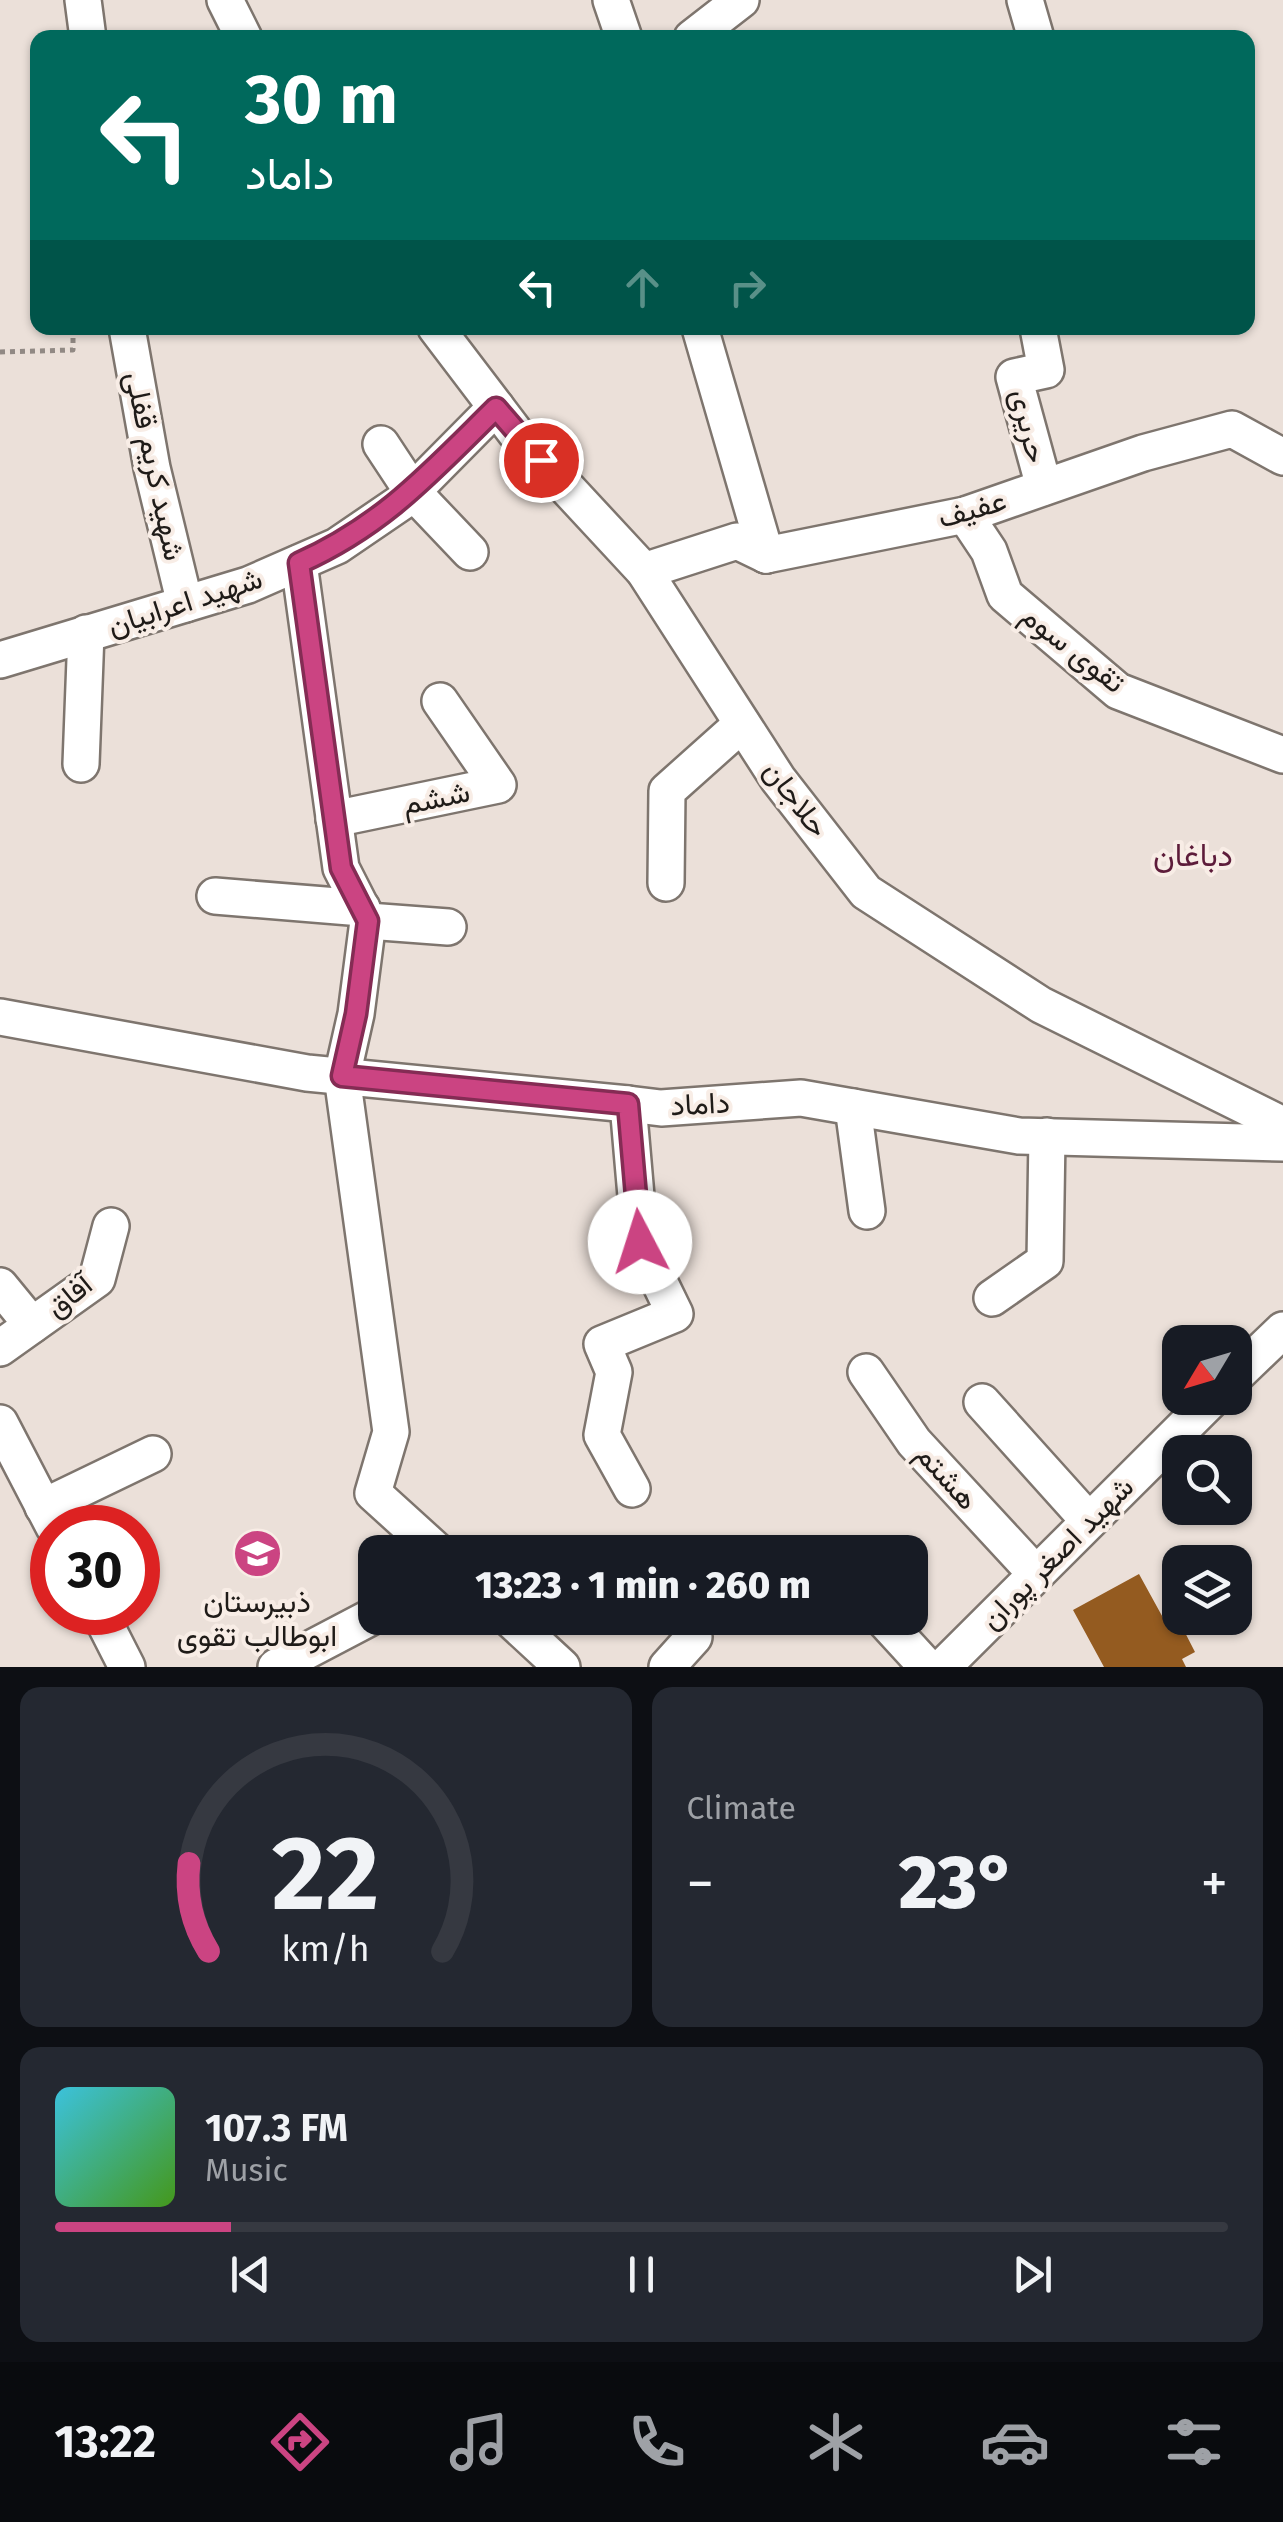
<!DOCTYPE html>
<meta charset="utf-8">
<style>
:root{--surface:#171b24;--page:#242831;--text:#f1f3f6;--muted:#9ea1a6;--line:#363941;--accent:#cb4482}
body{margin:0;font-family:"Fira Sans",Vazirmatn,sans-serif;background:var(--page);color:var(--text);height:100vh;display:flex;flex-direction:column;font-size:38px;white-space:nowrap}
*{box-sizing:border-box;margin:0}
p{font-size:32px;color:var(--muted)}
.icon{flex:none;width:55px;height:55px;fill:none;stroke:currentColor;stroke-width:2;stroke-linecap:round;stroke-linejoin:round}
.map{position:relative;height:1667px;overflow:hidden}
.sheet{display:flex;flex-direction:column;gap:20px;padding:20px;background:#0d0f14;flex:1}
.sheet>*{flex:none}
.top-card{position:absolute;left:30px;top:30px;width:1225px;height:305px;border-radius:20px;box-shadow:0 2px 8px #0004;background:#00695c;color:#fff;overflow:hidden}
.needle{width:65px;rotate:232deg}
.controls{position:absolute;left:1162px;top:1325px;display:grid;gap:20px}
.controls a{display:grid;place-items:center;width:90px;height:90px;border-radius:20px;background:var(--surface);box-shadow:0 2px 8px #0004;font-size:50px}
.speed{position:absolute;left:30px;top:1505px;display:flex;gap:20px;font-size:50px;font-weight:700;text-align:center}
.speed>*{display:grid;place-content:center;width:130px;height:130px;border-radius:50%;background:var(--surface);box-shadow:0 2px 8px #0004;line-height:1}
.speed .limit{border:15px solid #d22;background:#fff;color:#111}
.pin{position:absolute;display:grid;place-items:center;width:85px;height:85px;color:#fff;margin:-42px;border:5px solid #fff;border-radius:50%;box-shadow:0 2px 10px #0007}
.me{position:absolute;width:110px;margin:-55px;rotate:355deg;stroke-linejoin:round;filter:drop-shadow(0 0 8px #0008)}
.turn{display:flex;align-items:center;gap:35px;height:210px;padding:0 50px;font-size:45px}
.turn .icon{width:130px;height:130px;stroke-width:2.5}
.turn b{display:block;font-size:70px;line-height:85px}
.lanes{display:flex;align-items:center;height:95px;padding:0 50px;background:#0003;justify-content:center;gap:50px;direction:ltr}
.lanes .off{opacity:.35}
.big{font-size:75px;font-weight:800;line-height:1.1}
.sheet .tile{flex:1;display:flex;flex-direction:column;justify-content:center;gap:15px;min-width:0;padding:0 35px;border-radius:20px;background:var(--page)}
.sheet .dial{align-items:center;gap:0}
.dial svg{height:260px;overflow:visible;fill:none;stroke:var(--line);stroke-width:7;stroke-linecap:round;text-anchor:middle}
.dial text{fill:var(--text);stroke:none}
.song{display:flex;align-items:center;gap:30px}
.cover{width:120px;height:120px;border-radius:15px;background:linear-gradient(135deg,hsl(190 70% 55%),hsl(100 70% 35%))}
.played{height:10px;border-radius:5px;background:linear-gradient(90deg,var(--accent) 15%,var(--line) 15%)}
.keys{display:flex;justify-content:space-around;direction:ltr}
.heat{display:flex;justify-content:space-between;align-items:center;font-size:55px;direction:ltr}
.sheet .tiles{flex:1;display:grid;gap:20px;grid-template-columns:1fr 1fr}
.tile:last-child{grid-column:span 2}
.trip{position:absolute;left:358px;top:1535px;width:570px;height:100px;border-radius:20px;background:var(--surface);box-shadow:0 2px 8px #0004;font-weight:800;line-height:100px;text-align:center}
.tab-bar{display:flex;height:160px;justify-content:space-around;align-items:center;background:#090b0e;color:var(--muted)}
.tab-bar .icon{width:70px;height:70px}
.tab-bar .on{color:var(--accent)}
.tab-bar b{font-size:45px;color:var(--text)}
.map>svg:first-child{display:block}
.building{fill:#945b20}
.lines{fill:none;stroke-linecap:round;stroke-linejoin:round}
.minor-casing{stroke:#7e756e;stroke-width:40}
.path{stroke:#918984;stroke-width:5;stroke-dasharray:5 5;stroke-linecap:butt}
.minor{stroke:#fff;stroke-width:35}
.route-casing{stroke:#842c54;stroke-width:25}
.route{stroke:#cb4482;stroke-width:18}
.labels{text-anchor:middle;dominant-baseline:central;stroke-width:8;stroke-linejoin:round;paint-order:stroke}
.street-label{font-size:30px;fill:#1f1b18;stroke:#f8ede6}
.poi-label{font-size:30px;fill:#1f1b18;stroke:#f8ede6}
.neighbourhood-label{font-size:32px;fill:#5d1c3a;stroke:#f8ede6}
</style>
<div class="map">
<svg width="1283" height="1667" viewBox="0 0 1283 1667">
<rect width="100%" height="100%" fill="#ebe0d9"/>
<path class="building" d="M 1139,1574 L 1167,1625 L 1178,1619 L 1195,1652 L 1182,1659 L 1186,1667 L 1104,1667 L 1073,1610 Z"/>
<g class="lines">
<defs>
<g id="minor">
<path d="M 83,0 L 88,38"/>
<path d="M 225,0 L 244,38"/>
<path d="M 611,0 L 624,38"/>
<path d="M 1025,0 L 1036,38"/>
<path d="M 692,38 L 741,0"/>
<path d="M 127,328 L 152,468 L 185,604"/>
<path d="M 436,328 L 515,432 L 644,571 L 778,779 L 866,892 L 1041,1005 L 1283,1125"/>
<path d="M 700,328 L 766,555"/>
<path d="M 1038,328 L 1046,370 L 1014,377 L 1044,487"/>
<path d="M 381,444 L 412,491 L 470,552"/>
<path d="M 965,515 L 989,551 L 1005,595 L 1118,691 L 1283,755"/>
<path d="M 766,555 L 965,515 L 1143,453 L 1232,429 L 1283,457"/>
<path d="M 299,563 L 341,868 L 368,921 L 356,1014 L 342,1076 L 391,1432 L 373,1493 L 438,1552"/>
<path d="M 644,571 L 737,541 L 766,555"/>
<path d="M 0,660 L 248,585 L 337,546 L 403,501 L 496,407"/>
<path d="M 81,764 L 86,633"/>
<path d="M 334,819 L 498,785 L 440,701"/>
<path d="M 666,883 L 667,791 L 742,724"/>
<path d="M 215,896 L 362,908"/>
<path d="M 368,921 L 448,927"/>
<path d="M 0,1017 L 307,1073 L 628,1104 L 661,1108 L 801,1098 L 1019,1136 L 1283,1143"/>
<path d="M 628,1104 L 640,1242 L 675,1314 L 602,1344 L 614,1372 L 602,1435 L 632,1489"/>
<path d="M 853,1107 L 867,1211"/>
<path d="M 0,1286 L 32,1325"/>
<path d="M 992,1298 L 1045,1261 L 1047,1136"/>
<path d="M 0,1348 L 97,1279 L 111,1226"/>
<path d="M 866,1372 L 914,1442 L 1036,1574"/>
<path d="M 1235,1376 L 1283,1330"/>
<path d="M 982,1402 L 1089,1521"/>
<path d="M 0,1423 L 54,1527"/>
<path d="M 43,1507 L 153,1454"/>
<path d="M 99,1612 L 127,1667"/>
<path d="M 509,1618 L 562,1667"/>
<path d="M 882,1618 L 927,1667"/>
<path d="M 276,1667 L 375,1615"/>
<path d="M 667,1667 L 694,1637"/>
<path d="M 943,1667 L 1213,1398"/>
</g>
</defs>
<use href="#minor" class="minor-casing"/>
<path class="path" d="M 0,352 L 73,350 L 73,328"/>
<use href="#minor" class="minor"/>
</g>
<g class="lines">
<defs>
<path id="route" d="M 541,460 L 496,408 C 431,472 384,525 299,563 L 341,868 L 368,921 L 356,1014 L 342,1076 L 628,1104 L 640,1242"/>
</defs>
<use href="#route" class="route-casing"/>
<use href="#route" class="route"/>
</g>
<defs>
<symbol id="school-disc" viewBox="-11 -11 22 22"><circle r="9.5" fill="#cb4482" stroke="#f8ede6"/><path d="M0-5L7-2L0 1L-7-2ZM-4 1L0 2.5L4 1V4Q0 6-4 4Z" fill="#fff"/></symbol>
</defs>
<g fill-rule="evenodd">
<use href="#school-disc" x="230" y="1526" width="55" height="55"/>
</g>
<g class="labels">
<g class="street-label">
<text transform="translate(1029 426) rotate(77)">حریری</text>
<text transform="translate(155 466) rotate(78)">شهید کریم قفلی</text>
<text transform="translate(972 509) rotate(-16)">عفیف</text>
<text transform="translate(185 602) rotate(-18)">شهید اعرابیان</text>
<text transform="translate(1073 649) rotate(38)">تقوی سوم</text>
<text transform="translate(436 798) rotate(-12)">ششم</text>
<text transform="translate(796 799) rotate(53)">حلاجان</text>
<text transform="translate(700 1104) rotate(-3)">داماد</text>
<text transform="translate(69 1296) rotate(-39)">آفاق</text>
<text transform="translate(947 1477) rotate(48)">هشتم</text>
<text transform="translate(1057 1553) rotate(-45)">شهید اصغر پوران</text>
</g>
<g class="poi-label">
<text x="257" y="1602">ذبیرستان<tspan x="257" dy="34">ابوطالب تقوی</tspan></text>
</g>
<g class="neighbourhood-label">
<text x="1193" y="855">دباغان</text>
</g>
</g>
</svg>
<div class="controls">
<a><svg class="needle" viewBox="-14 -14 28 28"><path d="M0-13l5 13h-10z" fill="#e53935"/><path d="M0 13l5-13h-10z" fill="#9ea1a6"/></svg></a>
<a><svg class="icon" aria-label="search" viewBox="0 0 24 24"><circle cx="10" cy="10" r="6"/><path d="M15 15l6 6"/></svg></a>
<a><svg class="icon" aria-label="layers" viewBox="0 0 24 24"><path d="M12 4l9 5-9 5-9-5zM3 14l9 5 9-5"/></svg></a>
</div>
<div class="speed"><div class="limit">30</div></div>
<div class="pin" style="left:541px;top:460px;background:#d93025"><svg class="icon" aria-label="arrive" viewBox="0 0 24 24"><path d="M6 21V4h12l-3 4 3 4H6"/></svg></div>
<svg class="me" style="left:640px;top:1242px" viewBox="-20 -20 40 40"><circle r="19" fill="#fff"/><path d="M0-13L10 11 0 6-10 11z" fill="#cb4482"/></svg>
<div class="trip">13:23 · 1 min · 260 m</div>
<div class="top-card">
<div class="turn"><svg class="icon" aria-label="left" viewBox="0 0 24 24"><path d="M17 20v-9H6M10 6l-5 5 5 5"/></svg><div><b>30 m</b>داماد</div></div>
<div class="lanes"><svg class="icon" aria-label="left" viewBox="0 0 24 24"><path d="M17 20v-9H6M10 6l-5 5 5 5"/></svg><svg class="icon off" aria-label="ahead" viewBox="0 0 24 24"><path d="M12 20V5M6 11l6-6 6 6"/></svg><svg class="icon off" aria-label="right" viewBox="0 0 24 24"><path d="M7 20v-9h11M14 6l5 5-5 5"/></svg></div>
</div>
</div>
<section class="sheet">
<div class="tiles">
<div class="tile dial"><svg viewBox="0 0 100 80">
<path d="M14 69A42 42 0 1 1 86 69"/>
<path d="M14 69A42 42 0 0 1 8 42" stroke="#cb4482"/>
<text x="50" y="56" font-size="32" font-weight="700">22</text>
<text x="50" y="72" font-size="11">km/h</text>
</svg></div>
<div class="tile"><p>Climate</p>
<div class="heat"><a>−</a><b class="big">23°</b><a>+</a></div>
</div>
<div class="tile">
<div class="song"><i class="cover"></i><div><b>107.3 FM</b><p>Music</p></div></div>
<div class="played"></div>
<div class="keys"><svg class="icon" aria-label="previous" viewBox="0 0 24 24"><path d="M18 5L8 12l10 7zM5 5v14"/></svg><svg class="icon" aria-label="pause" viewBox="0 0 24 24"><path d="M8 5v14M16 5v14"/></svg><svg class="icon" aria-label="next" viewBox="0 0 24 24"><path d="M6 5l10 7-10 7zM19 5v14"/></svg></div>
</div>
</div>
</section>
<nav class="tab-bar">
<b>13:22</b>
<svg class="icon on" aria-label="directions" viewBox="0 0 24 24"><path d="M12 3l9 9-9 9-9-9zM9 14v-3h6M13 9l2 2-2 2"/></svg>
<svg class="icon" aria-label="music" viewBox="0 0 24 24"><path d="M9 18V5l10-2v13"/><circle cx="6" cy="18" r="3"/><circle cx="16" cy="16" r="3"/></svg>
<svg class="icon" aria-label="phone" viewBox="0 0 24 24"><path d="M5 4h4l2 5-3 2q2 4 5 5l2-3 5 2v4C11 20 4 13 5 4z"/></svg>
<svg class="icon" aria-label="climate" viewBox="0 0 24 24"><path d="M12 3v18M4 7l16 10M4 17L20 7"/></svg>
<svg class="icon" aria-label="car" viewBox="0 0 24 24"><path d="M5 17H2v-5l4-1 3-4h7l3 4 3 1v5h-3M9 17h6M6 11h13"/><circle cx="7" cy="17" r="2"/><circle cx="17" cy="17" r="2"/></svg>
<svg class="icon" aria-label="filters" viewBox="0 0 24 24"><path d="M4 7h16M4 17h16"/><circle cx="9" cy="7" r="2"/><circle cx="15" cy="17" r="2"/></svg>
</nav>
